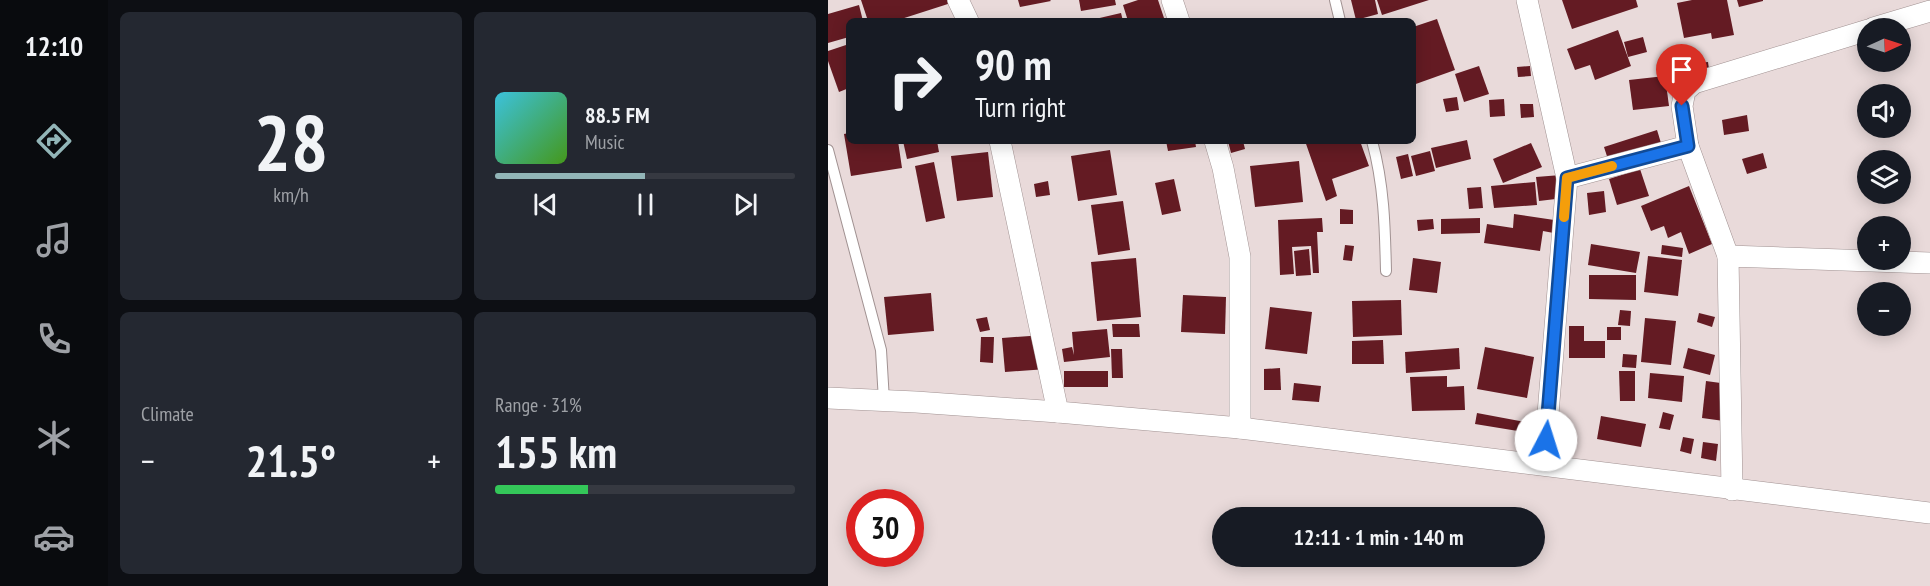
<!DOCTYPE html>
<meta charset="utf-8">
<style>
:root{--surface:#171b24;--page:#242831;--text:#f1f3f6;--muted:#9ea1a6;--line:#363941;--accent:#92b5b7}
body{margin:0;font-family:"PT Sans Narrow",sans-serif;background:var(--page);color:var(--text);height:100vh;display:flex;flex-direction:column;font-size:22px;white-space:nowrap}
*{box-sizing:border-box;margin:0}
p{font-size:20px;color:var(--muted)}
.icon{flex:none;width:33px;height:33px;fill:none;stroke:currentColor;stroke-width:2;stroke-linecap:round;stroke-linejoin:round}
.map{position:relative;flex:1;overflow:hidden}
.drawer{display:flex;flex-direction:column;gap:12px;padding:12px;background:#0d0f14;width:720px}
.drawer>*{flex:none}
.hud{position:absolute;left:18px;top:18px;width:570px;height:126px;border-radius:9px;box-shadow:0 3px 15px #0003;background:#171b24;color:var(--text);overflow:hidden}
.needle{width:39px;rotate:87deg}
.controls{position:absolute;left:1029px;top:18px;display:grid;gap:12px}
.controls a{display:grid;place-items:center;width:54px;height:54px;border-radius:50%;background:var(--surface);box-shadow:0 3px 15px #0003;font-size:30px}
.speed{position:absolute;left:18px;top:489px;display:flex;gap:12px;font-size:30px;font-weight:700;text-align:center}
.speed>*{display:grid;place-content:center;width:78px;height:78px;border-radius:50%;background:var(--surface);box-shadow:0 3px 15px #0003;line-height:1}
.speed .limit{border:9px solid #d22;background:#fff;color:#111}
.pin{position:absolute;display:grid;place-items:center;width:51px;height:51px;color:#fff;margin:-62px -26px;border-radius:50% 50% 50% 0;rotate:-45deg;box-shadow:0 0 6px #0007}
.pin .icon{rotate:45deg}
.me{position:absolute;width:66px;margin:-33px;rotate:5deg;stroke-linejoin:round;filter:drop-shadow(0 0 4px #0008)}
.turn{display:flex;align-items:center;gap:21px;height:126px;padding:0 30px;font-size:27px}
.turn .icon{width:78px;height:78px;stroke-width:2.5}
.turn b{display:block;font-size:42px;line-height:51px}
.big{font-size:45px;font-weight:600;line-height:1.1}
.drawer .tile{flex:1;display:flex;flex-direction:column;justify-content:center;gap:9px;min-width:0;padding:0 21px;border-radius:9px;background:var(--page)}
.drawer .dial{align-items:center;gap:0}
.dial b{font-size:78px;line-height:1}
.song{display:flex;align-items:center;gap:18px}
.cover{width:72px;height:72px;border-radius:9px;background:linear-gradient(135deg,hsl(190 70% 55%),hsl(100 70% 35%))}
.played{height:6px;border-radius:3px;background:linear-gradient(90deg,var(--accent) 50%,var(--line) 50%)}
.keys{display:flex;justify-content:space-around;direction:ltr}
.heat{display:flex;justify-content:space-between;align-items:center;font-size:33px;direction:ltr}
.charge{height:9px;border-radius:4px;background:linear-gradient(90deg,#34c759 31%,var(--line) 0)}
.drawer .tiles{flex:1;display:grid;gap:12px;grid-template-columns:repeat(2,1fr)}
.trip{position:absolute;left:384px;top:507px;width:333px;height:60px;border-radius:30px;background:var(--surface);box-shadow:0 3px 15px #0003;font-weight:600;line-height:60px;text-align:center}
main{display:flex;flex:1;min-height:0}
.menu{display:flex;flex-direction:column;width:108px;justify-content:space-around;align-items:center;background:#090b0e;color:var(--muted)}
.menu .icon{width:42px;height:42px}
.menu .active{color:var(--accent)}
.menu b{font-size:27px;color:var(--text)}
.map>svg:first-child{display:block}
.building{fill:#641b23}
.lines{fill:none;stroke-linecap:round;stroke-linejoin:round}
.service-casing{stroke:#a19292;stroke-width:12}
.minor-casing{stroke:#a19292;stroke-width:22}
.service{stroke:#fff;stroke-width:10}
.minor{stroke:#fff;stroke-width:21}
.route-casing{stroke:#114b97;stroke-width:15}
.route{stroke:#1a73e8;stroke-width:10}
.slow{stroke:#f59e0b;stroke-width:10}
</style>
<main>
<nav class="menu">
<b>12:10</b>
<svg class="icon active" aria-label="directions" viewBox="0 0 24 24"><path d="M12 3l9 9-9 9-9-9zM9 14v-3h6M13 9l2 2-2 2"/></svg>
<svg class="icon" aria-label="music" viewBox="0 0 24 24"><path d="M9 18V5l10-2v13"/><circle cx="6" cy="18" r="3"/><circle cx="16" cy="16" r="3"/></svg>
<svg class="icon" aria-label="phone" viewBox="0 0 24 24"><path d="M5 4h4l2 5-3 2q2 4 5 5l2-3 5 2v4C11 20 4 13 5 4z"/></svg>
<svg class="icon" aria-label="climate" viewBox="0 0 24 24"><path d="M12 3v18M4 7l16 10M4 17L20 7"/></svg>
<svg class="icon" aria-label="car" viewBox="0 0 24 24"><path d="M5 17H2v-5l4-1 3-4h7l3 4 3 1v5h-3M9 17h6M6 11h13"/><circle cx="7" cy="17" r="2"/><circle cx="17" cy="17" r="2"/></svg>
</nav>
<section class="drawer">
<div class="tiles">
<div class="tile dial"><b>28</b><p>km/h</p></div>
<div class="tile">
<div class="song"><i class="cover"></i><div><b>88.5 FM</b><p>Music</p></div></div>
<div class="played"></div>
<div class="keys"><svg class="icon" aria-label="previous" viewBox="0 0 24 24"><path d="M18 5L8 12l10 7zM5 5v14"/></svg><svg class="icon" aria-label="pause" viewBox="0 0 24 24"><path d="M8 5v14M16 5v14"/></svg><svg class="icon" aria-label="next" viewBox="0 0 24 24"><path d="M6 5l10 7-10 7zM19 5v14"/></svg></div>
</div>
<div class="tile"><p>Climate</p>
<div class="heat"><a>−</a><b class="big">21.5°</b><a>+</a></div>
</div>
<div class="tile"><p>Range · 31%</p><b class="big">155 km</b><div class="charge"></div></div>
</div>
</section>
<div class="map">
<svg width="1102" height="586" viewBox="0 0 1102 586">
<rect width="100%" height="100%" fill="#e9dada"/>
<g class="building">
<path d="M 33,0 L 122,0 L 123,3 L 67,21 L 40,21 Z"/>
<path d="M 190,0 L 222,0 L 223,1 L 192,7 Z"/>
<path d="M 251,0 L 287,0 L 288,5 L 253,11 Z"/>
<path d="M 310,0 L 330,0 L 337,21 L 300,21 L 295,5 Z"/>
<path d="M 523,0 L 547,0 L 550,14 L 528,20 Z"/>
<path d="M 549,0 L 601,0 L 554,15 Z"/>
<path d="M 734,0 L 808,0 L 810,7 L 744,29 Z"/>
<path d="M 864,0 L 899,0 L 906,35 L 884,39 L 883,33 L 856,38 L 849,3 Z"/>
<path d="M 909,0 L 935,0 L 935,1 L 911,7 Z"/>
<path d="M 31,5 L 35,21 L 21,21 L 21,37 L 0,43 L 0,14 Z"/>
<path d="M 293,13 L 295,21 L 263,21 L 263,20 Z"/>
<path d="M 609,19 L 627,70 L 585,85 L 585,27 Z"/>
<path d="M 790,30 L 803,66 L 767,80 L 762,65 L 747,70 L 739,49 Z"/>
<path d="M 815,37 L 819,52 L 800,57 L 796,42 Z"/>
<path d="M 21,44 L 21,88 L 11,92 L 0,61 L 0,51 Z"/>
<path d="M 880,62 L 882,77 L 862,80 L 860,64 Z"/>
<path d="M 651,66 L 661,94 L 636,102 L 627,74 Z"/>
<path d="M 702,66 L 703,76 L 690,77 L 689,67 Z"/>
<path d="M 837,76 L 841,106 L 805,110 L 801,80 Z"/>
<path d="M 629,97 L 631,110 L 618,112 L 615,99 Z"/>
<path d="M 676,99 L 677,116 L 662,117 L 661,100 Z"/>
<path d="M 692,104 L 705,104 L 706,117 L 693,118 Z"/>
<path d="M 919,115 L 921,131 L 896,135 L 894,120 Z"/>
<path d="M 829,130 L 837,156 L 784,172 L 776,147 Z"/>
<path d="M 21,133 L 21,141 L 70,141 L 74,168 L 23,176 L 16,134 Z"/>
<path d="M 639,140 L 643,159 L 608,168 L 603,148 Z"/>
<path d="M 75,141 L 109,141 L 111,152 L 79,159 Z"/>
<path d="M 338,141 L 367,141 L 368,147 L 340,151 Z"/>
<path d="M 400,141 L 415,141 L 417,149 L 403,153 Z"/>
<path d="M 477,141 L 532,141 L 541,166 L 504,179 L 509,196 L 498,201 Z"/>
<path d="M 703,143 L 714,167 L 675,183 L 665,159 Z"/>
<path d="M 282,150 L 289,195 L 250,201 L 243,156 Z"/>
<path d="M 602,151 L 607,171 L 588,176 L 583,156 Z"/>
<path d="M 160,152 L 165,197 L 129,201 L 123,156 Z"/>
<path d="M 935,153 L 939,168 L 919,174 L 914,159 Z"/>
<path d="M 580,154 L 585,176 L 573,179 L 568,157 Z"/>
<path d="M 471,161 L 475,202 L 427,207 L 422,166 Z"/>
<path d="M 106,162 L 117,218 L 98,222 L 87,166 Z"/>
<path d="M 812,169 L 821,196 L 789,205 L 781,179 Z"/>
<path d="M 733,175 L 736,198 L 711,201 L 708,177 Z"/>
<path d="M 346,179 L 353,211 L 334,215 L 327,183 Z"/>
<path d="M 220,181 L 222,195 L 208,197 L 206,184 Z"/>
<path d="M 707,182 L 709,205 L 666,208 L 663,186 Z"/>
<path d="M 861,186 L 884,244 L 861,254 L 853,232 L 840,238 L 836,226 L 823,231 L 813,206 Z"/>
<path d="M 653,187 L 655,208 L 641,209 L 639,188 Z"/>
<path d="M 776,191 L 778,212 L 761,215 L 759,193 Z"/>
<path d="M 295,201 L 302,250 L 270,255 L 263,205 Z"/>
<path d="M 512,209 L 525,210 L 525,224 L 512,224 Z"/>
<path d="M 686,214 L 733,221 L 731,234 L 715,231 L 712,251 L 656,243 L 659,224 L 685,228 Z"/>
<path d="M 494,218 L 495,232 L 489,232 L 491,273 L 485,273 L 483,246 L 464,247 L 466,274 L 452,275 L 450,220 Z"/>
<path d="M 652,218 L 652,233 L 613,234 L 613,219 Z"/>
<path d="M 605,219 L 606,229 L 590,231 L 589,220 Z"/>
<path d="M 763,244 L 812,252 L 808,273 L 760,265 Z"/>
<path d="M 517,245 L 526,246 L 524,261 L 515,260 Z"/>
<path d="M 834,245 L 855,248 L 854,257 L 833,254 Z"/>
<path d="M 481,249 L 483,275 L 468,276 L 466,251 Z"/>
<path d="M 820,256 L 854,260 L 850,296 L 816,292 Z"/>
<path d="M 308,258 L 313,317 L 269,321 L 263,262 Z"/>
<path d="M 585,258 L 613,262 L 609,293 L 581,290 Z"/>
<path d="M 761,275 L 808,275 L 808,300 L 761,299 Z"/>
<path d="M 103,293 L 106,331 L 60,335 L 56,297 Z"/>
<path d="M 355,295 L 398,297 L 397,334 L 353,332 Z"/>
<path d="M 573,300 L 574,335 L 525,337 L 524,301 Z"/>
<path d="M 442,307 L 484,312 L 479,354 L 437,349 Z"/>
<path d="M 792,310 L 803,311 L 802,326 L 790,325 Z"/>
<path d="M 871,313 L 887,317 L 884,327 L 869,322 Z"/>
<path d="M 159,317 L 162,330 L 152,332 L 148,319 Z"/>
<path d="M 817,318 L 848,321 L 843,365 L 813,362 Z"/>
<path d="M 284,324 L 311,324 L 312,337 L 285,337 Z"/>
<path d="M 741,326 L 756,326 L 756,341 L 777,341 L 777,358 L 741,358 Z"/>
<rect x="779" y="327" width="14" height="13"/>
<path d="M 279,329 L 282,357 L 236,362 L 234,349 L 244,347 L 246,355 L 244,332 Z"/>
<path d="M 216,335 L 219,369 L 177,372 L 174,338 Z"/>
<path d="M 153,337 L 166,337 L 165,363 L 152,362 Z"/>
<path d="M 555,340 L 556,364 L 524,364 L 524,341 Z"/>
<path d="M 657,347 L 706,357 L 699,398 L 649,389 Z"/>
<path d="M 631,348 L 632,369 L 578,373 L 577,352 Z"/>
<path d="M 860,348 L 887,355 L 882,375 L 855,368 Z"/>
<path d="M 283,349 L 294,349 L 295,378 L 284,378 Z"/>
<path d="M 795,354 L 809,355 L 808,368 L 794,367 Z"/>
<path d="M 452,368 L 453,390 L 436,390 L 436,369 Z"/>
<rect x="236" y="371" width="44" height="16"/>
<path d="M 791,371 L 807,371 L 807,401 L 792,401 Z"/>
<path d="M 822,373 L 856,376 L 854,402 L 820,398 Z"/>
<path d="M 619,376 L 619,387 L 636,386 L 637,410 L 584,411 L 582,377 Z"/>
<path d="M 878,381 L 900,384 L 896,421 L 874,418 Z"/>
<path d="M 466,383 L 493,386 L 491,402 L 464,400 Z"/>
<path d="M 835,412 L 846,415 L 842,430 L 831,428 Z"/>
<path d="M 649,413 L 697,422 L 696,432 L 647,424 Z"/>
<path d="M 773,416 L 818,424 L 813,447 L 769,439 Z"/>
<path d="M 855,437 L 866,439 L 863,454 L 852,451 Z"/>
<path d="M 875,442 L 890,444 L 888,461 L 873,458 Z"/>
</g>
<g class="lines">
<defs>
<g id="service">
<path d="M 507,0 L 512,21"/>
<path d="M 544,141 C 556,184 557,227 558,271"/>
<path d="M 0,150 L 53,350 L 56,401"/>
</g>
<g id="minor">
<path d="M 130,0 L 140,21"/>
<path d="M 344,0 L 351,21"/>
<path d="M 699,0 L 739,178"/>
<path d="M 1045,28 L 1102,11"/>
<path d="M 172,141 L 230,412 L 412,428 L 1102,513"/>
<path d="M 387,141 L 395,168 L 412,257 L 412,428"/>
<path d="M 860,146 L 900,256"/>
<path d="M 0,398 L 88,402 L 230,412"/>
<path d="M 716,464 L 739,178 L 860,146 L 854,106 L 857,91 L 866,83 L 1040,30"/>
<path d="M 904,490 L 900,256 L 1102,263"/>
</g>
</defs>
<use href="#service" class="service-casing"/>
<use href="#minor" class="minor-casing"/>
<use href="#service" class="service"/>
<use href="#minor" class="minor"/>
</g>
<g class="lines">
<defs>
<path id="route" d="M 718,440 L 739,178 L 860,146 L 854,106"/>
</defs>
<use href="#route" class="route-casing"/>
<use href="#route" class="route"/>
<path class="slow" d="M 736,217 L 739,178 L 784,166"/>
</g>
</svg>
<div class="controls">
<a><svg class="needle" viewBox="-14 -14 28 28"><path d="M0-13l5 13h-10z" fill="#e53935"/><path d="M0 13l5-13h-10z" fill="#9ea1a6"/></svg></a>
<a><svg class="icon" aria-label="sound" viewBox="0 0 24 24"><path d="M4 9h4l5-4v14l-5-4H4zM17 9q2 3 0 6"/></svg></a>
<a><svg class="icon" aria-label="layers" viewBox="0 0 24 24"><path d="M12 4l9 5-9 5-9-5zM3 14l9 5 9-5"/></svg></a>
<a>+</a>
<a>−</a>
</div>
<div class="speed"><div class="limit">30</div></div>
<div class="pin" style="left:854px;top:106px;background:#d93025"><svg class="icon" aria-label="arrive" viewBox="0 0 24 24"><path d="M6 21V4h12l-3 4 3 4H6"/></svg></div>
<svg class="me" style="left:718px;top:440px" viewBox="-20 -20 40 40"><circle r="19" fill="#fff"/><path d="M0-13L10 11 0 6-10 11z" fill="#1a73e8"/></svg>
<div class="trip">12:11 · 1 min · 140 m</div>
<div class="hud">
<div class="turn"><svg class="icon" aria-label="right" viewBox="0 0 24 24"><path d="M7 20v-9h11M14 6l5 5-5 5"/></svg><div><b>90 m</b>Turn right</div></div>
</div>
</div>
</main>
